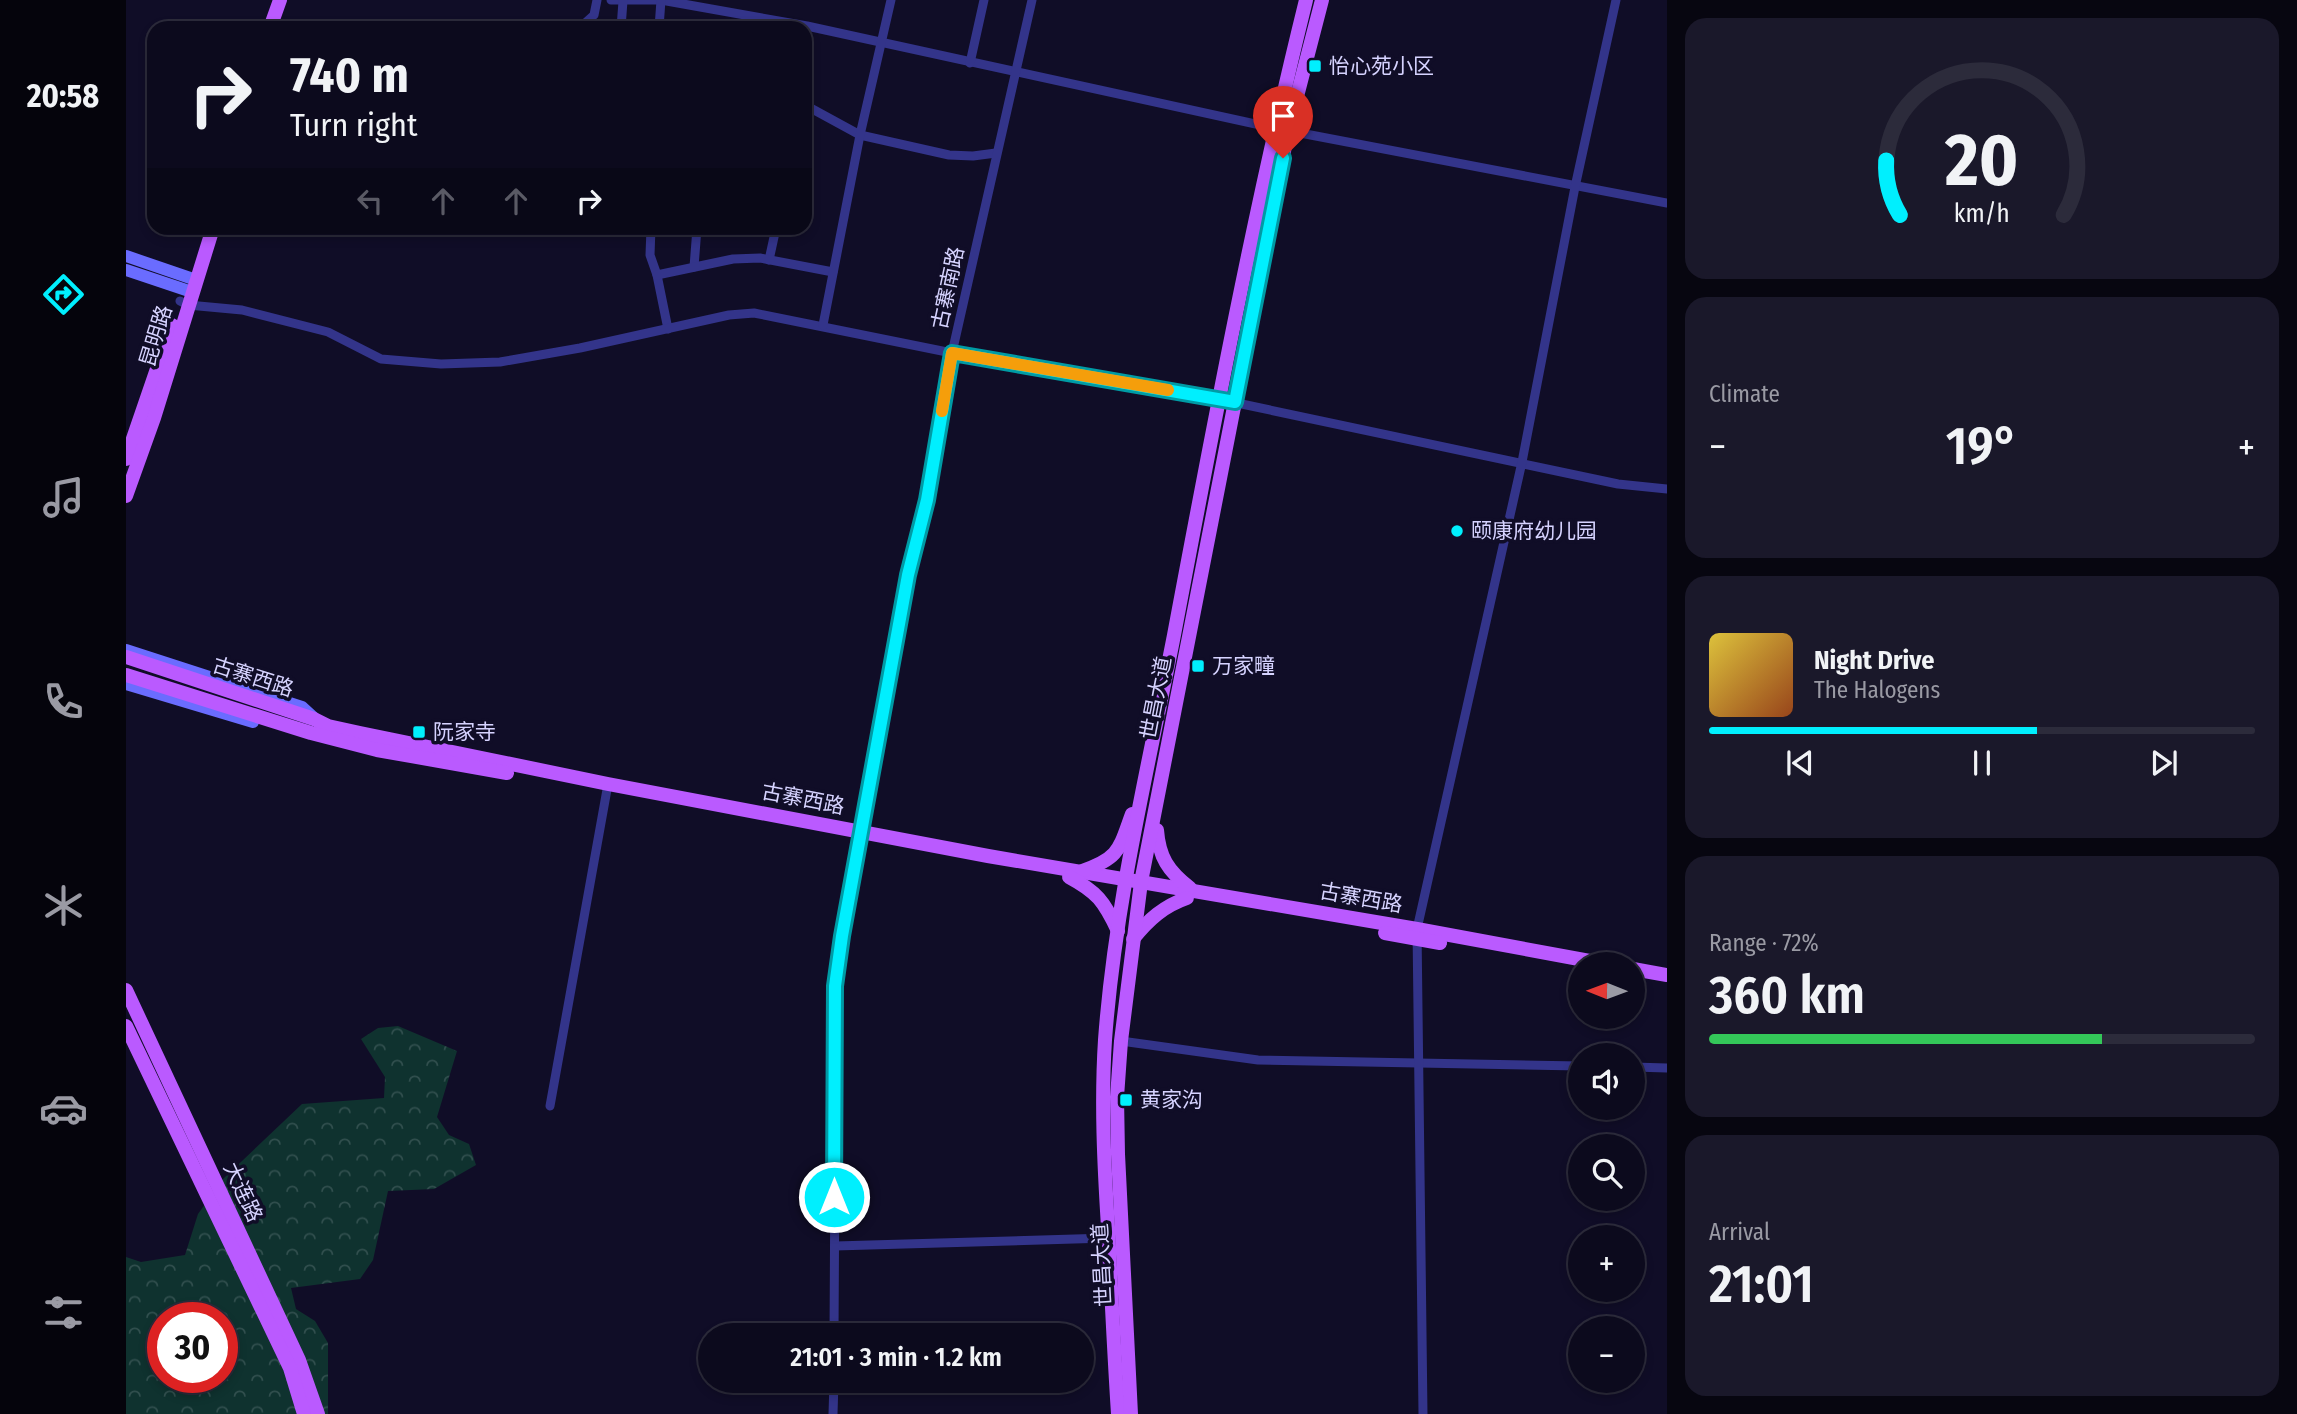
<!DOCTYPE html>
<meta charset="utf-8">
<style>
:root{--surface:#0c0a1d;--page:#1a182a;--text:#f1f3f6;--muted:#9a9aa4;--line:#2c2b3b;--accent:#00effe}
body{margin:0;font-family:"Fira Sans Condensed","Noto Sans SC",sans-serif;background:var(--page);color:var(--text);height:100vh;display:flex;flex-direction:column;font-size:26px;white-space:nowrap}
*{box-sizing:border-box;margin:0}
p{font-size:23px;color:var(--muted)}
.icon{flex:none;width:38px;height:38px;fill:none;stroke:currentColor;stroke-width:2;stroke-linecap:round;stroke-linejoin:round}
.map{position:relative;flex:1;overflow:hidden}
.side{display:flex;flex-direction:column;gap:18px;padding:18px;background:#070610;width:630px}
.side>*{flex:none}
.top-card{position:absolute;left:21px;top:21px;width:665px;height:214px;border-radius:21px;box-shadow:0 4px 10px #0003,0 0 0 2px var(--line);background:#0c0a1d;color:var(--text);overflow:hidden}
.needle{width:46px;rotate:271deg}
.controls{position:absolute;left:1442px;top:952px;display:grid;gap:14px}
.controls a{display:grid;place-items:center;width:77px;height:77px;border-radius:50%;background:var(--surface);box-shadow:0 4px 10px #0003,0 0 0 2px var(--line);font-size:35px}
.speed{position:absolute;left:21px;top:1302px;display:flex;gap:14px;font-size:35px;font-weight:700;text-align:center}
.speed>*{display:grid;place-content:center;width:91px;height:91px;border-radius:50%;background:var(--surface);box-shadow:0 4px 10px #0003,0 0 0 2px var(--line);line-height:1}
.speed .limit{border:10px solid #d22;background:#fff;color:#111}
.pin{position:absolute;display:grid;place-items:center;width:60px;height:60px;color:#fff;margin:-72px -30px;border-radius:50% 50% 50% 0;rotate:-45deg;box-shadow:0 0 7px #0007}
.pin .icon{rotate:45deg}
.me{position:absolute;width:77px;margin:-38px;rotate:0deg;stroke-linejoin:round;filter:drop-shadow(0 0 5px #0008)}
.turn{display:flex;align-items:center;gap:24px;height:147px;padding:0 28px;font-size:32px}
.turn .icon{width:91px;height:91px;stroke-width:2.5}
.turn b{display:block;font-size:49px;line-height:60px}
.lanes{display:flex;align-items:center;height:66px;padding:0 28px;background:#0003;justify-content:center;gap:35px;direction:ltr}
.lanes .off{opacity:.35}
.big{font-size:52px;font-weight:600;line-height:1.1}
.side .widget{flex:1;display:flex;flex-direction:column;justify-content:center;gap:10px;min-width:0;padding:0 24px;border-radius:21px;background:var(--page)}
.side .dial{align-items:center;gap:0}
.dial svg{height:182px;overflow:visible;fill:none;stroke:var(--line);stroke-width:7;stroke-linecap:round;text-anchor:middle}
.dial text{fill:var(--text);stroke:none}
.song{display:flex;align-items:center;gap:21px}
.cover{width:84px;height:84px;border-radius:10px;background:linear-gradient(135deg,hsl(50 70% 55%),hsl(20 70% 35%))}
.played{height:7px;border-radius:4px;background:linear-gradient(90deg,var(--accent) 60%,var(--line) 60%)}
.keys{display:flex;justify-content:space-around;direction:ltr}
.heat{display:flex;justify-content:space-between;align-items:center;font-size:38px;direction:ltr}
.charge{height:10px;border-radius:5px;background:linear-gradient(90deg,#34c759 72%,var(--line) 0)}
.trip{position:absolute;left:572px;top:1323px;width:396px;height:70px;border-radius:35px;background:var(--surface);box-shadow:0 4px 10px #0003,0 0 0 2px var(--line);font-weight:600;line-height:70px;text-align:center}
main{display:flex;flex:1;min-height:0}
.tabs{display:flex;flex-direction:column;width:126px;justify-content:space-around;align-items:center;background:#05040c;color:var(--muted)}
.tabs .icon{width:49px;height:49px}
.tabs .selected{color:var(--accent)}
.tabs b{font-size:32px;color:var(--text)}
.map>svg:first-child{display:block}
.forest{fill:url(#forest-crowns);fill-rule:evenodd}
.lines{fill:none;stroke-linecap:round;stroke-linejoin:round}
.minor{stroke:#33348a;stroke-width:9}
.secondary{stroke:#6a6cff;stroke-width:12}
.primary{stroke:#ba5aff;stroke-width:14}
.route-casing{stroke:#009ba5;stroke-width:18}
.route{stroke:#00effe;stroke-width:12}
.slow{stroke:#f59e0b;stroke-width:12}
.poi-dot{fill:#00effe;stroke:#100d27;stroke-width:2.5}
.labels{text-anchor:middle;dominant-baseline:central;stroke-width:7;stroke-linejoin:round;paint-order:stroke}
.poi-label{font-size:21px;fill:#d6d3ff;stroke:#100d27;text-anchor:start}
.street-label{font-size:21px;fill:#d6d3ff;stroke:#100d27}
</style>
<main>
<nav class="tabs">
<b>20:58</b>
<svg class="icon selected" aria-label="directions" viewBox="0 0 24 24"><path d="M12 3l9 9-9 9-9-9zM9 14v-3h6M13 9l2 2-2 2"/></svg>
<svg class="icon" aria-label="music" viewBox="0 0 24 24"><path d="M9 18V5l10-2v13"/><circle cx="6" cy="18" r="3"/><circle cx="16" cy="16" r="3"/></svg>
<svg class="icon" aria-label="phone" viewBox="0 0 24 24"><path d="M5 4h4l2 5-3 2q2 4 5 5l2-3 5 2v4C11 20 4 13 5 4z"/></svg>
<svg class="icon" aria-label="climate" viewBox="0 0 24 24"><path d="M12 3v18M4 7l16 10M4 17L20 7"/></svg>
<svg class="icon" aria-label="car" viewBox="0 0 24 24"><path d="M5 17H2v-5l4-1 3-4h7l3 4 3 1v5h-3M9 17h6M6 11h13"/><circle cx="7" cy="17" r="2"/><circle cx="17" cy="17" r="2"/></svg>
<svg class="icon" aria-label="filters" viewBox="0 0 24 24"><path d="M4 7h16M4 17h16"/><circle cx="9" cy="7" r="2"/><circle cx="15" cy="17" r="2"/></svg>
</nav>
<div class="map">
<svg width="1541" height="1414" viewBox="0 0 1541 1414">
<defs>
<pattern id="forest-crowns" width="20" height="18" patternUnits="userSpaceOnUse" patternTransform="scale(1.75)"><rect width="20" height="18" fill="#0f322f"/><path d="M2 6a3 3 0 1 1 6 0M12 15a3 3 0 1 1 6 0" fill="none" stroke="#314f4e"/></pattern>
</defs>
<rect width="100%" height="100%" fill="#100d27"/>
<path class="forest" d="M 272,1026 L 331,1051 L 311,1117 L 323,1135 L 343,1144 L 350,1165 L 308,1189 L 262,1191 L 247,1260 L 234,1279 L 165,1288 L 170,1309 L 189,1321 L 202,1343 L 202,1414 L 0,1414 L 0,1257 L 15,1262 L 59,1255 L 72,1214 L 97,1179 L 176,1104 L 258,1098 L 259,1077 L 235,1039 L 252,1028 ZM 37,1318 L 96,1318 L 96,1377 L 37,1377 Z"/>
<g class="lines">
<g class="minor">
<path d="M 485,0 L 535,0 L 681,26 L 1148,128 L 1541,203"/>
<path d="M 458,28 L 458,24 L 468,15 L 471,0"/>
<path d="M 495,28 L 497,1"/>
<path d="M 533,28 L 535,0"/>
<path d="M 844,63 L 858,0"/>
<path d="M 679,105 L 734,135 L 823,155 L 847,156 L 870,153"/>
<path d="M 525,228 L 524,255 L 531,275 L 542,329"/>
<path d="M 643,260 L 650,228"/>
<path d="M 568,267 L 571,228"/>
<path d="M 531,275 L 607,259 L 634,258 L 707,272"/>
<path d="M 54,301 L 62,305 L 116,310 L 202,332 L 255,359 L 315,364 L 374,362 L 454,348 L 603,315 L 628,313 L 826,353 L 1092,399 L 1492,484 L 1541,489"/>
<path d="M 697,325 L 734,135 L 765,0"/>
<path d="M 995,1041 L 1132,1060 L 1454,1066"/>
<path d="M 1507,1067 L 1541,1068"/>
<path d="M 424,1106 L 482,784"/>
<path d="M 709,1246 L 982,1238"/>
<path d="M 708,1335 L 710,986 L 716,936 L 782,575 L 801,500 L 826,353 L 906,0"/>
<path d="M 707,1414 L 708,1381"/>
<path d="M 1297,1414 L 1291,929 L 1396,462 L 1449,187 L 1490,0"/>
</g>
<g class="secondary">
<path d="M 0,256 L 70,280"/>
<path d="M 0,270 L 66,292"/>
<path d="M 0,650 L 176,707 L 188,718"/>
<path d="M 0,684 L 127,722"/>
</g>
<g class="primary">
<path d="M 144,28 L 154,0"/>
<path d="M 0,459 L 46,325"/>
<path d="M 0,496 L 28,418 L 87,228"/>
<path d="M 0,657 L 188,719 L 202,726 L 234,733 L 482,784 L 862,856 L 1291,929 L 1480,964"/>
<path d="M 0,675 L 185,733 L 251,750 L 381,773"/>
<path d="M 1031,830 C 1033,857 1042,871 1064,888"/>
<path d="M 956,871 C 994,858 993,849 1006,814"/>
<path d="M 943,877 C 971,892 978,901 992,931"/>
<path d="M 1259,933 L 1314,943"/>
<path d="M 1007,939 C 1023,919 1038,906 1061,898"/>
<path d="M 1507,969 L 1541,975"/>
<path d="M 0,990 L 173,1360 L 192,1414"/>
<path d="M 0,1026 L 164,1368 L 178,1414"/>
<path d="M 992,1414 C 988,1352 985,1289 982,1227 C 978,1164 975,1102 979,1040 C 989,903 1022,769 1048,635 C 1088,422 1128,210 1180,0"/>
<path d="M 1005,1414 L 992,1154 L 991,1097 L 995,1041 L 1015,882 L 1162,131 L 1196,0"/>
</g>
</g>
<g class="lines">
<defs>
<path id="route" d="M 708,1197 L 709,986 L 716,936 L 782,575 L 801,500 L 826,353 L 1109,402 L 1157,158"/>
</defs>
<use href="#route" class="route-casing"/>
<use href="#route" class="route"/>
<path class="slow" d="M 816,411 L 826,353 L 1042,390"/>
</g>
<g class="poi-dot">
<rect x="1182" y="59" width="14" height="14" rx="3.5"/>
<circle cx="1331" cy="531" r="7"/>
<rect x="1065" y="659" width="14" height="14" rx="3.5"/>
<rect x="286" y="725" width="14" height="14" rx="3.5"/>
<rect x="993" y="1093" width="14" height="14" rx="3.5"/>
</g>
<g class="labels">
<g class="poi-label">
<text x="1203" y="66">怡心苑小区</text>
<text x="1345" y="531">颐康府幼儿园</text>
<text x="1086" y="666">万家疃</text>
<text x="307" y="732">阮家寺</text>
<text x="1014" y="1100">黄家沟</text>
</g>
<g class="street-label">
<text transform="translate(822 288) rotate(-78)">古寨南路</text>
<text transform="translate(30 336) rotate(-73)">昆明路</text>
<text transform="translate(127 677) rotate(18)">古寨西路</text>
<text transform="translate(1030 698) rotate(-79)">世昌大道</text>
<text transform="translate(677 799) rotate(11)">古寨西路</text>
<text transform="translate(1235 898) rotate(10)">古寨西路</text>
<text transform="translate(117 1192) rotate(65)">大连路</text>
<text transform="translate(976 1265) rotate(-93)">世昌大道</text>
</g>
</g>
</svg>
<div class="controls">
<a><svg class="needle" viewBox="-14 -14 28 28"><path d="M0-13l5 13h-10z" fill="#e53935"/><path d="M0 13l5-13h-10z" fill="#9a9aa4"/></svg></a>
<a><svg class="icon" aria-label="sound" viewBox="0 0 24 24"><path d="M4 9h4l5-4v14l-5-4H4zM17 9q2 3 0 6"/></svg></a>
<a><svg class="icon" aria-label="search" viewBox="0 0 24 24"><circle cx="10" cy="10" r="6"/><path d="M15 15l6 6"/></svg></a>
<a>+</a>
<a>−</a>
</div>
<div class="speed"><div class="limit">30</div></div>
<div class="pin" style="left:1157px;top:158px;background:#d93025"><svg class="icon" aria-label="arrive" viewBox="0 0 24 24"><path d="M6 21V4h12l-3 4 3 4H6"/></svg></div>
<svg class="me" style="left:708px;top:1197px" viewBox="-20 -20 40 40"><circle r="17" fill="#00effe" stroke="#fff" stroke-width="3"/><path d="M0-11L8 9 0 5-8 9z" fill="#fff"/></svg>
<div class="trip">21:01 · 3 min · 1.2 km</div>
<div class="top-card">
<div class="turn"><svg class="icon" aria-label="right" viewBox="0 0 24 24"><path d="M7 20v-9h11M14 6l5 5-5 5"/></svg><div><b>740 m</b>Turn right</div></div>
<div class="lanes"><svg class="icon off" aria-label="left" viewBox="0 0 24 24"><path d="M17 20v-9H6M10 6l-5 5 5 5"/></svg><svg class="icon off" aria-label="ahead" viewBox="0 0 24 24"><path d="M12 20V5M6 11l6-6 6 6"/></svg><svg class="icon off" aria-label="ahead" viewBox="0 0 24 24"><path d="M12 20V5M6 11l6-6 6 6"/></svg><svg class="icon" aria-label="right" viewBox="0 0 24 24"><path d="M7 20v-9h11M14 6l5 5-5 5"/></svg></div>
</div>
</div>
<section class="side">
<div class="widget dial"><svg viewBox="0 0 100 80">
<path d="M14 69A42 42 0 1 1 86 69"/>
<path d="M14 69A42 42 0 0 1 8 45" stroke="#00effe"/>
<text x="50" y="56" font-size="32" font-weight="700">20</text>
<text x="50" y="72" font-size="11">km/h</text>
</svg></div>
<div class="widget"><p>Climate</p>
<div class="heat"><a>−</a><b class="big">19°</b><a>+</a></div>
</div>
<div class="widget">
<div class="song"><i class="cover"></i><div><b>Night Drive</b><p>The Halogens</p></div></div>
<div class="played"></div>
<div class="keys"><svg class="icon" aria-label="previous" viewBox="0 0 24 24"><path d="M18 5L8 12l10 7zM5 5v14"/></svg><svg class="icon" aria-label="pause" viewBox="0 0 24 24"><path d="M8 5v14M16 5v14"/></svg><svg class="icon" aria-label="next" viewBox="0 0 24 24"><path d="M6 5l10 7-10 7zM19 5v14"/></svg></div>
</div>
<div class="widget"><p>Range · 72%</p><b class="big">360 km</b><div class="charge"></div></div>
<div class="widget"><p>Arrival</p><b class="big">21:01</b></div>
</section>
</main>
